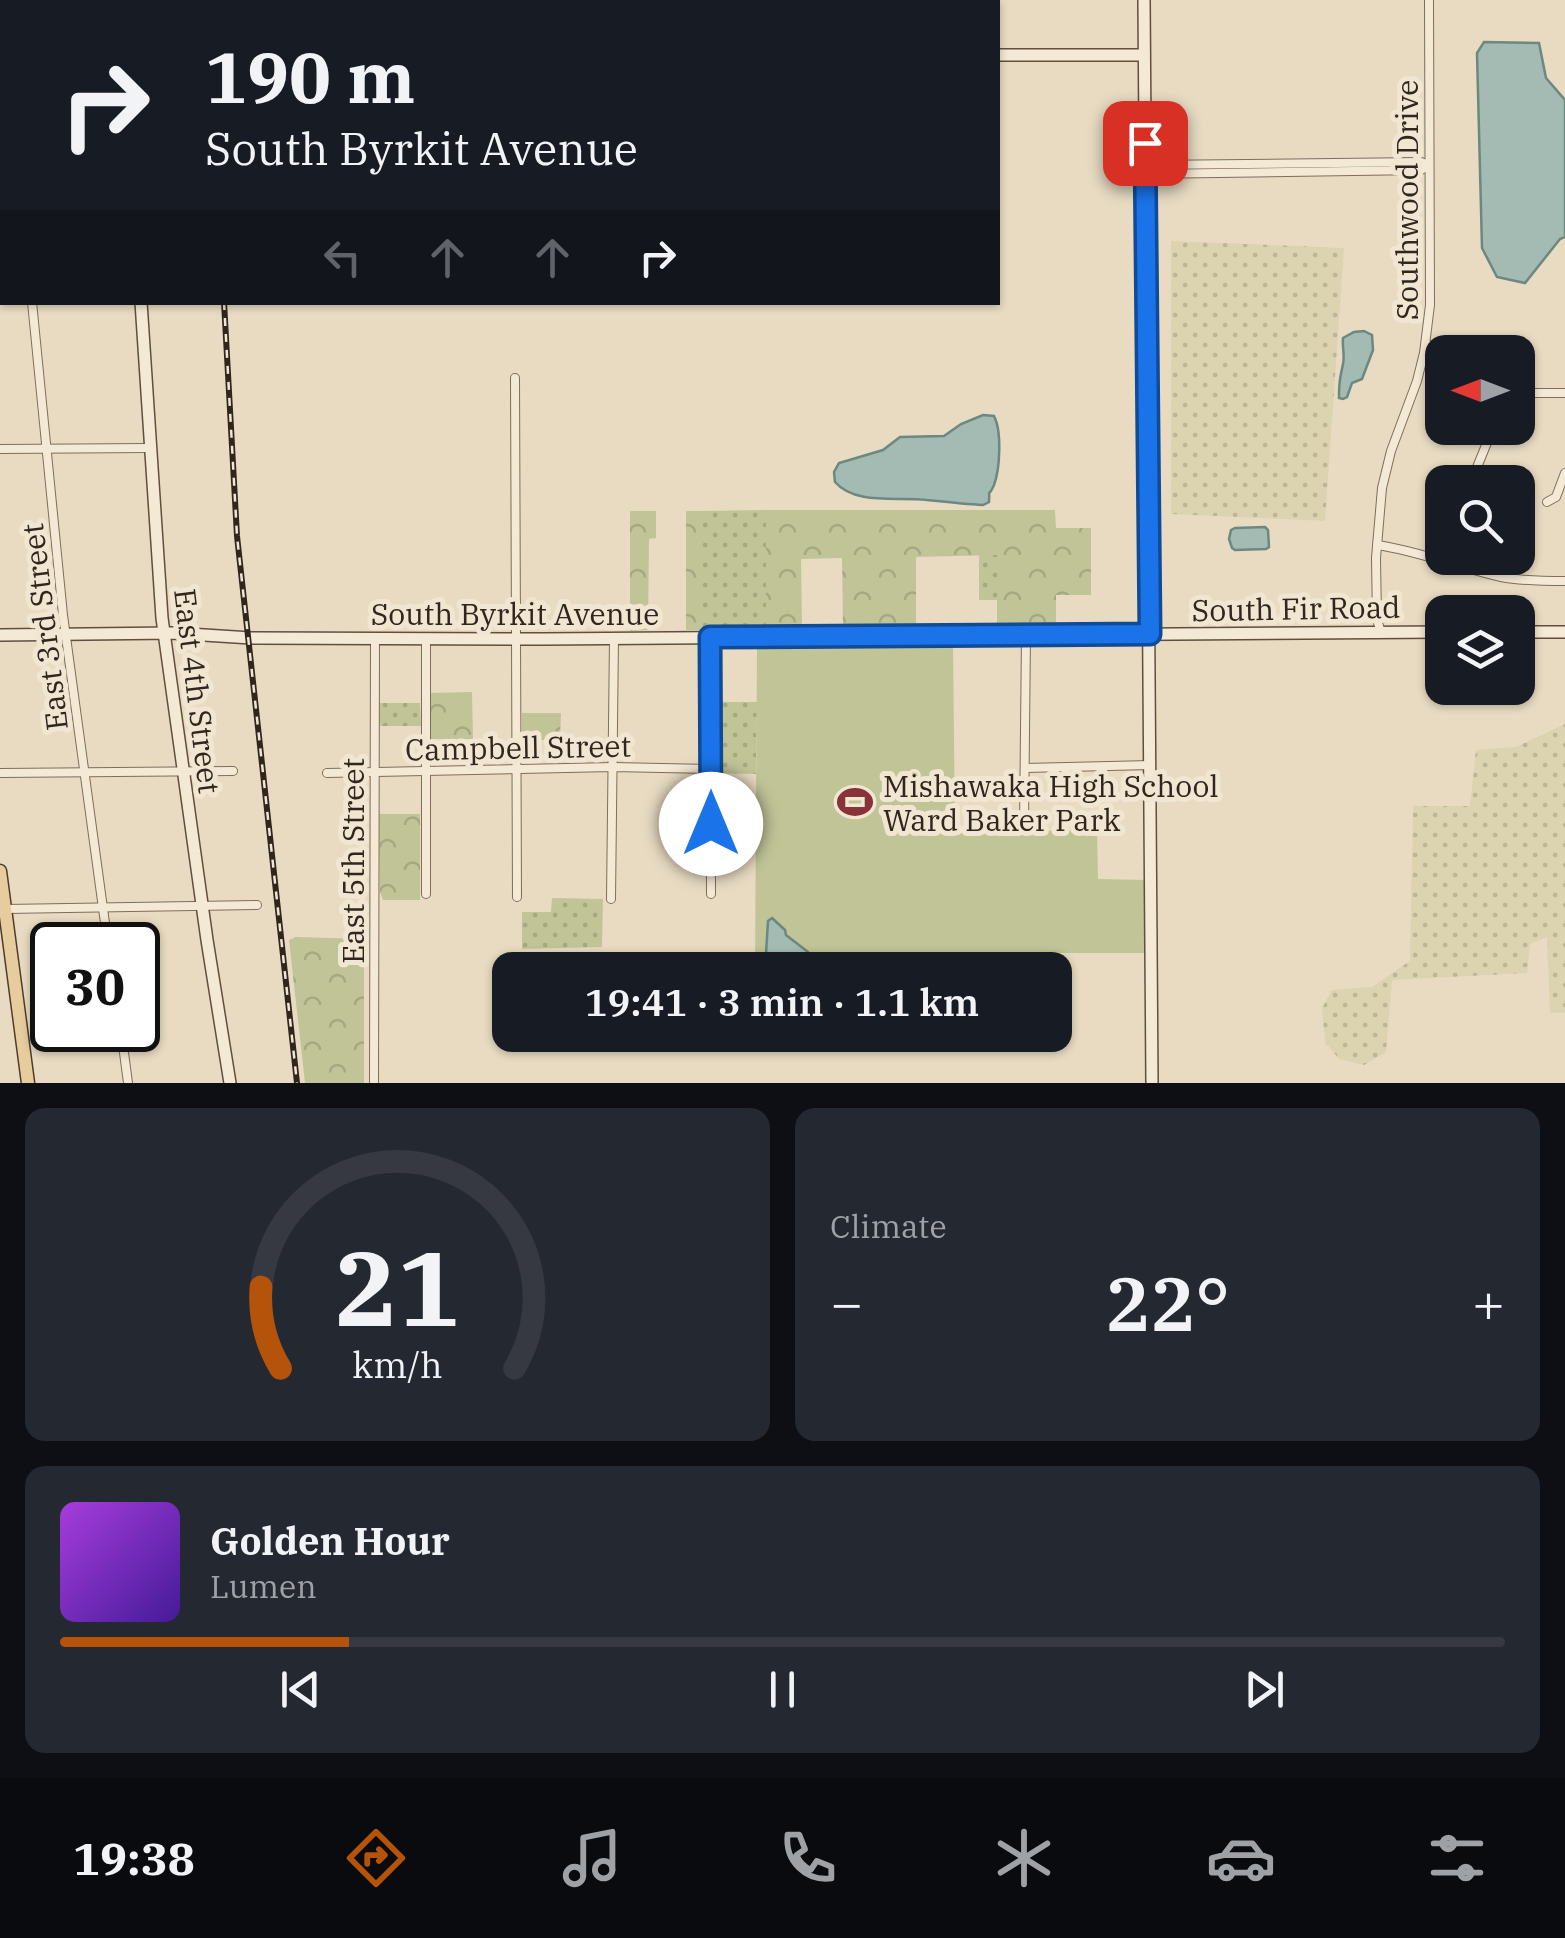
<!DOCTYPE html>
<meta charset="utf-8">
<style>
:root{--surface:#171b24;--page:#242831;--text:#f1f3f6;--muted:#9ea1a6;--line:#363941;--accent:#b45309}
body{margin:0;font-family:"IBM Plex Serif",serif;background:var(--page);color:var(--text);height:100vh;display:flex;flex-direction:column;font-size:38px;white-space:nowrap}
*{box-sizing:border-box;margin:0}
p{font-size:32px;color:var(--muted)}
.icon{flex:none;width:55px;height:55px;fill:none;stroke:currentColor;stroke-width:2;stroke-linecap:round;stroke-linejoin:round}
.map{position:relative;height:1083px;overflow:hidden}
.details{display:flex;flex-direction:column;gap:25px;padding:25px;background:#0d0f14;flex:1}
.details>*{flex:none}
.guide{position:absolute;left:0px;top:0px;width:1000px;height:305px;box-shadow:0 2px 8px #0004;background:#171b24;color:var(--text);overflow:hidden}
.needle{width:65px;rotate:270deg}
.fabs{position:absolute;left:1425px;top:335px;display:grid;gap:20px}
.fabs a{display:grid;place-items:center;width:110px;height:110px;border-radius:20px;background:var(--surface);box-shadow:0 2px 8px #0004;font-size:50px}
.speed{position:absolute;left:30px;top:922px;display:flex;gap:20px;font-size:50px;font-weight:700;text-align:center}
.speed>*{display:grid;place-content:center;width:130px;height:130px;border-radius:50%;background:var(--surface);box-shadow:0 2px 8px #0004;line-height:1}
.speed .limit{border:5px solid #111;border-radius:15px;background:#fff;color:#111}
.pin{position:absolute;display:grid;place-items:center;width:85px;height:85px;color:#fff;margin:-42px;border-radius:20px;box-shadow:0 5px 15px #0006}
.me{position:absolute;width:110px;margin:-55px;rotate:0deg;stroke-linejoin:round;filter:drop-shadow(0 0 8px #0008)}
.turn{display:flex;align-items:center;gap:35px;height:210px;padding:0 40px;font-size:45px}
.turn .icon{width:130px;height:130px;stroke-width:2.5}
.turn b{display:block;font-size:70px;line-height:85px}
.lanes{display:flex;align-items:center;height:95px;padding:0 40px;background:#0003;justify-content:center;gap:50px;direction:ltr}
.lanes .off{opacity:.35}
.big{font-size:75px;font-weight:600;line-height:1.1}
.details .widget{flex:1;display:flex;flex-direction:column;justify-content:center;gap:15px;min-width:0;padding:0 35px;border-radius:20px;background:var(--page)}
.details .dial{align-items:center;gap:0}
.dial svg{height:260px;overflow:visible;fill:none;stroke:var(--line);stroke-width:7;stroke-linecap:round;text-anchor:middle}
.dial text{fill:var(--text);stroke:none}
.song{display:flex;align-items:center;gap:30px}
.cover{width:120px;height:120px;border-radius:15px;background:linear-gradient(135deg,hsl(280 70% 55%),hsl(260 70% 35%))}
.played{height:10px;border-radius:5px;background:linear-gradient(90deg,var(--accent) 20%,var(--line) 20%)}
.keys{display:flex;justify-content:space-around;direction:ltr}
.heat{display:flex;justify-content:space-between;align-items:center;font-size:55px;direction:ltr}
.details .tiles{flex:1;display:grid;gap:25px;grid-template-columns:1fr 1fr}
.widget:last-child{grid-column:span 2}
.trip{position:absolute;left:492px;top:952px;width:580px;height:100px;border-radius:20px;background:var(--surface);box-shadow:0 2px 8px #0004;font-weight:600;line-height:100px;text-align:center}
.dock{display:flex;height:160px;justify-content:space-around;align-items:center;background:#090b0e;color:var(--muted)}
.dock .icon{width:70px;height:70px}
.dock .active{color:var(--accent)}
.dock b{font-size:45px;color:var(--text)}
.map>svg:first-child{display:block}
.farmland{fill:url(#farmland-dots)}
.grass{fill:url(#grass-dots)}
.forest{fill:url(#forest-crowns)}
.pitch{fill:#c1c497}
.water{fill:#a4bbb3;stroke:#6c8880;stroke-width:2.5}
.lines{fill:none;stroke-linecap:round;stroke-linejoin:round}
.street-casing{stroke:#806d5b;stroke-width:10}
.secondary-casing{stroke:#614e3f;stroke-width:14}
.primary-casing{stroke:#4e3c2f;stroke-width:15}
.street{stroke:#f4e9d4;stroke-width:8}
.secondary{stroke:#f4e9d4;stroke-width:11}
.primary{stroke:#e7cd9d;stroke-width:12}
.rail-casing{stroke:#31261e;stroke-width:6}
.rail{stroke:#f0e6d1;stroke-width:2.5;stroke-dasharray:8;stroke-linecap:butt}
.route-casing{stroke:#114b97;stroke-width:25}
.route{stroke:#1a73e8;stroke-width:18}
.labels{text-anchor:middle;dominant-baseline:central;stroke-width:10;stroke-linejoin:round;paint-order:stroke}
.street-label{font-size:30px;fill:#31261e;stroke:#f0e6d1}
.poi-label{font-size:30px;fill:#31261e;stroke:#f0e6d1;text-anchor:start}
</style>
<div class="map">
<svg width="1565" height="1083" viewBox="0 0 1565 1083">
<defs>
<pattern id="farmland-dots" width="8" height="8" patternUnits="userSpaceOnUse" patternTransform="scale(2.5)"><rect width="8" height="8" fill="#dcd3b0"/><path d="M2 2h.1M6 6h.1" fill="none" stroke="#bdb597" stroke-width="1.8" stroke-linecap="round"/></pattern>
<pattern id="grass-dots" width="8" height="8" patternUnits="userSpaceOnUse" patternTransform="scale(2.5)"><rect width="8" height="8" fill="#c1c497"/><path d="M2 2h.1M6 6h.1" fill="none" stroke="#a6a882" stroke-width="1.8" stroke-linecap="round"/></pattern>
<pattern id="forest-crowns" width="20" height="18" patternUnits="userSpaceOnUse" patternTransform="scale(2.5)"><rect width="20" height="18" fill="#c1c497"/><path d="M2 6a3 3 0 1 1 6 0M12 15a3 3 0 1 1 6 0" fill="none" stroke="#a6a882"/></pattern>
</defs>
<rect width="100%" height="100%" fill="#e8dbc2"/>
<g class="farmland">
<path d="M 1171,241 L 1344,248 L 1325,521 L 1171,514 Z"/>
<path d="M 1565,724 L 1565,1013 L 1550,1013 L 1547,937 L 1530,944 L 1527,973 L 1392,980 L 1386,1052 L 1364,1065 L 1339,1059 L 1325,1042 L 1322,1008 L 1332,990 L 1372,987 L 1410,961 L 1413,806 L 1470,806 L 1476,750 L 1516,747 Z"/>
</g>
<g class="grass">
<path d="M 766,510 L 766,627 L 700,630 L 700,511 Z"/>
<rect x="979" y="555" width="18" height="45"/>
<path d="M 715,702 L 757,702 L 756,774 L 715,773 Z"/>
<path d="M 379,703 L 420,703 L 421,726 L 380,726 Z"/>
<path d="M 552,898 L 603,899 L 602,947 L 522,949 L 522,912 L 551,912 Z"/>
</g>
<g class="forest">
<path d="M 766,510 L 1055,510 L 1056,528 L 1091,528 L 1091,595 L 1056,595 L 1056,626 L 997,627 L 997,555 L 916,557 L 916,625 L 843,626 L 842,558 L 801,559 L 802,626 L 766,627 Z"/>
<path d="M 630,511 L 656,511 L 656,538 L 649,539 L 648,630 L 630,631 Z"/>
<rect x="686" y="511" width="14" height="119"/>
<path d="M 472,692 L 473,739 L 429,739 L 430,693 Z"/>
<path d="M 522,713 L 561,713 L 560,740 L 522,740 Z"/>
<path d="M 379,814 L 420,814 L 420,900 L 383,900 L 380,892 Z"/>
<path d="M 296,937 L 364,939 L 364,1083 L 305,1083 L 289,940 Z"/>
</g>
<path class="pitch" d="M 953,646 L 955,832 L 1097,830 L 1098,879 L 1146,880 L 1146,953 L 956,953 L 955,970 L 755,970 L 757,647 Z"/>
<g class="water">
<path d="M 1484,42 L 1539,43 L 1546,78 L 1565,100 L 1565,237 L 1560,239 L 1525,283 L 1497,277 L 1482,248 L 1477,53 Z"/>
<path d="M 1364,331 L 1372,335 L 1373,350 L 1362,379 L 1352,383 L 1347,397 L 1343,399 L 1339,398 C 1339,382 1340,378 1343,364 C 1345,355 1342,347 1343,338 L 1354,332 Z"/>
<path d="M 983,415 L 994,416 C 1002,431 1000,469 994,485 C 987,501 990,484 989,502 L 983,505 C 964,504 946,502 927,500 C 898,496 856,506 835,482 L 834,472 L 839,463 L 883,450 L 900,437 L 944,436 L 961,424 Z"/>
<path d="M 1265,527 L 1268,530 L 1269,547 L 1266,549 L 1235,550 L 1232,548 L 1229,539 L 1231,530 L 1235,528 Z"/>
<path d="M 772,918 L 785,930 L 786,935 L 808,952 L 810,962 L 809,970 L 765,970 L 768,921 Z"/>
</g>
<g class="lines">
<defs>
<g id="street">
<path d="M 16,0 L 16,2"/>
<path d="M 126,0 L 126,2"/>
<path d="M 510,0 L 510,2"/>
<path d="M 606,0 L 606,2"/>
<path d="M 703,0 L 703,2"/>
<path d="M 1146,165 L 1421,162 L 1429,165"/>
<path d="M 1146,174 L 1421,170 L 1429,165"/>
<path d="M 32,302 L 63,615 L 108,945"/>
<path d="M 1426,344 L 1452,352"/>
<path d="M 515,378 L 517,897"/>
<path d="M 1518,393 L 1565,393"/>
<path d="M 0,449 L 150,448"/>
<path d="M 1471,482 L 1493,428"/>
<path d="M 1547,502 L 1556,497 L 1565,473"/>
<path d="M 1377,545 C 1420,551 1459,568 1501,577 C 1522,581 1544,581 1565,581"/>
<path d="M 1381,632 L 1377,620 L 1376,558 L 1382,488 L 1391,451 L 1417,381 L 1424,353 L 1430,305 L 1429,0"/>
<path d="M 710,637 L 711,894"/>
<path d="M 1025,768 L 1151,765"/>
<path d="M 0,773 L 233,771"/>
<path d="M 327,773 L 613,767 L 710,769"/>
<path d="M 1024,827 L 1026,635"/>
<path d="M 426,894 L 426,638"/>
<path d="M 611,899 L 614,638"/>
<path d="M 5,909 L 257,905"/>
<path d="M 121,1030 L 128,1083"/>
<path d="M 374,1083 L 375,639"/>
</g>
<g id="secondary">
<path d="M 1144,0 L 1152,1083"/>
<path d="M 998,55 L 1144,55"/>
<path d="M 0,63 L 2,63"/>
<path d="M 141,302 L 162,618 L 207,940 L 230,1083"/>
<path d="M 1518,632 L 1565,632"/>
<path d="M 0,635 L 173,633 L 251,638 L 544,639 L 1442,632"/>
</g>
<path id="primary" d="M 0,871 L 28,1083"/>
</defs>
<use href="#street" class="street-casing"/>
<use href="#secondary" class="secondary-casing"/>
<use href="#primary" class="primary-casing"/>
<use href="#street" class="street"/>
<use href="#secondary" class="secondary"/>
<use href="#primary" class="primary"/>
<defs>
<g id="rail">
<path d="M 210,0 L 210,2"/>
<path d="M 224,302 L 237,536 L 297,1083"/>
</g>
</defs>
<use href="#rail" class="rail-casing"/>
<use href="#rail" class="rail"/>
</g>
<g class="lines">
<defs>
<path id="route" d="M 711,824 L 710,637 L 1150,634 L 1145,143"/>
</defs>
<use href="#route" class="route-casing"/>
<use href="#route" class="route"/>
</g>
<defs>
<symbol id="stadium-bare" viewBox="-9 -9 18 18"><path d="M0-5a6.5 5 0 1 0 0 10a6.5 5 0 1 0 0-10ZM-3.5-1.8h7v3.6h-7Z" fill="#873337" stroke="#f0e6d1" stroke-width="2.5" paint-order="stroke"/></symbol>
</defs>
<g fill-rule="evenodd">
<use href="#stadium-bare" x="830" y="777" width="50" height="50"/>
</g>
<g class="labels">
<g class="street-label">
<text transform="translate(1406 200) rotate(-90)">Southwood Drive</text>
<text transform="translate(1296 608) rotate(-1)">South Fir Road</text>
<text x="515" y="613">South Byrkit Avenue</text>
<text transform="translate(44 627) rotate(-97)">East 3rd Street</text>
<text transform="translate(198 691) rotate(83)">East 4th Street</text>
<text transform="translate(518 747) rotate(-1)">Campbell Street</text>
<text transform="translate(352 861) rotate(-90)">East 5th Street</text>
</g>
<g class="poi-label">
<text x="883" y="785">Mishawaka High School<tspan x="883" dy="34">Ward Baker Park</tspan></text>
</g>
</g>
</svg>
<div class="fabs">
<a><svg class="needle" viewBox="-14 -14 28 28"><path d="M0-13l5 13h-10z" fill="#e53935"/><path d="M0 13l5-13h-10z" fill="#9ea1a6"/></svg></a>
<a><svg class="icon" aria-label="search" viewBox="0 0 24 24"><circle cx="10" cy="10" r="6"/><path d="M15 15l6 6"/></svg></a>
<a><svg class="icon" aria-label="layers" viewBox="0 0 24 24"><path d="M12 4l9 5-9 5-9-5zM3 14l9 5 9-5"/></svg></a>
</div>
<div class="speed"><div class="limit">30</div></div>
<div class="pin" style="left:1145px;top:143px;background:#d93025"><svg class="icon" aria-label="arrive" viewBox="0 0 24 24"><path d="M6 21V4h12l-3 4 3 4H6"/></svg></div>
<svg class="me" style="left:711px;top:824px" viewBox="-20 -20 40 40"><circle r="19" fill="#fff"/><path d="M0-13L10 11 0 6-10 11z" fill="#1a73e8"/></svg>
<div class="trip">19:41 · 3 min · 1.1 km</div>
<div class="guide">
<div class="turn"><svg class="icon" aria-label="right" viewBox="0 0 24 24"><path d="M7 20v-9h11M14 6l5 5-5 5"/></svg><div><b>190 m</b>South Byrkit Avenue</div></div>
<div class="lanes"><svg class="icon off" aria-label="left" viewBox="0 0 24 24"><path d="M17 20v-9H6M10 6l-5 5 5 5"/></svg><svg class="icon off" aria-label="ahead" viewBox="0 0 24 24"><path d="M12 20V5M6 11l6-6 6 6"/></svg><svg class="icon off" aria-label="ahead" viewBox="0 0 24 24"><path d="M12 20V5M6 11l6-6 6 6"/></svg><svg class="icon" aria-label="right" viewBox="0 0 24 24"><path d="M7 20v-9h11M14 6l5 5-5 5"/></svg></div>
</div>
</div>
<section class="details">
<div class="tiles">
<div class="widget dial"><svg viewBox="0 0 100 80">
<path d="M14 69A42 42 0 1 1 86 69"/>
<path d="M14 69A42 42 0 0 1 8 44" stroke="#b45309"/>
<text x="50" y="56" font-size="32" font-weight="700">21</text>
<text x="50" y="72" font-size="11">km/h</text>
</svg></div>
<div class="widget"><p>Climate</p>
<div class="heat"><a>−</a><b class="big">22°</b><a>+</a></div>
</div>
<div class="widget">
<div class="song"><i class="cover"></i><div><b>Golden Hour</b><p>Lumen</p></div></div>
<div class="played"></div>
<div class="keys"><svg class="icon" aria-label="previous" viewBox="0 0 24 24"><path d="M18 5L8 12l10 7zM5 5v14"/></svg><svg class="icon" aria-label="pause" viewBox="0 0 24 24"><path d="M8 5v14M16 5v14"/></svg><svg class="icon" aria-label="next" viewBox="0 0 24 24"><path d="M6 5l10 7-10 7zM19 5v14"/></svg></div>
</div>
</div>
</section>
<nav class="dock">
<b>19:38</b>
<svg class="icon active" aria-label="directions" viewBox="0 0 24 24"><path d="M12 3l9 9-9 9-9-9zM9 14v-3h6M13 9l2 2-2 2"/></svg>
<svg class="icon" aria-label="music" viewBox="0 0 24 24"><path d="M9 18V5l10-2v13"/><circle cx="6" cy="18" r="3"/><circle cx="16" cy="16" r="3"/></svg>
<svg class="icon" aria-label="phone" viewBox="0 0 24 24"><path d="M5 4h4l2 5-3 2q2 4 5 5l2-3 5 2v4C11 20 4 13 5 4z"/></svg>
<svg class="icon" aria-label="climate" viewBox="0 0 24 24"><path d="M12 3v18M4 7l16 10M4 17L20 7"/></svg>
<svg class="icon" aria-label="car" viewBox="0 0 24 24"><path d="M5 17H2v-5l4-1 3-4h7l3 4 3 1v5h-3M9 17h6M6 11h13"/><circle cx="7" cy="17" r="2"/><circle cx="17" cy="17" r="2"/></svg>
<svg class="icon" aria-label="filters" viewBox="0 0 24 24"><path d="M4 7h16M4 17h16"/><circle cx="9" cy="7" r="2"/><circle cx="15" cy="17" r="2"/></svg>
</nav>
